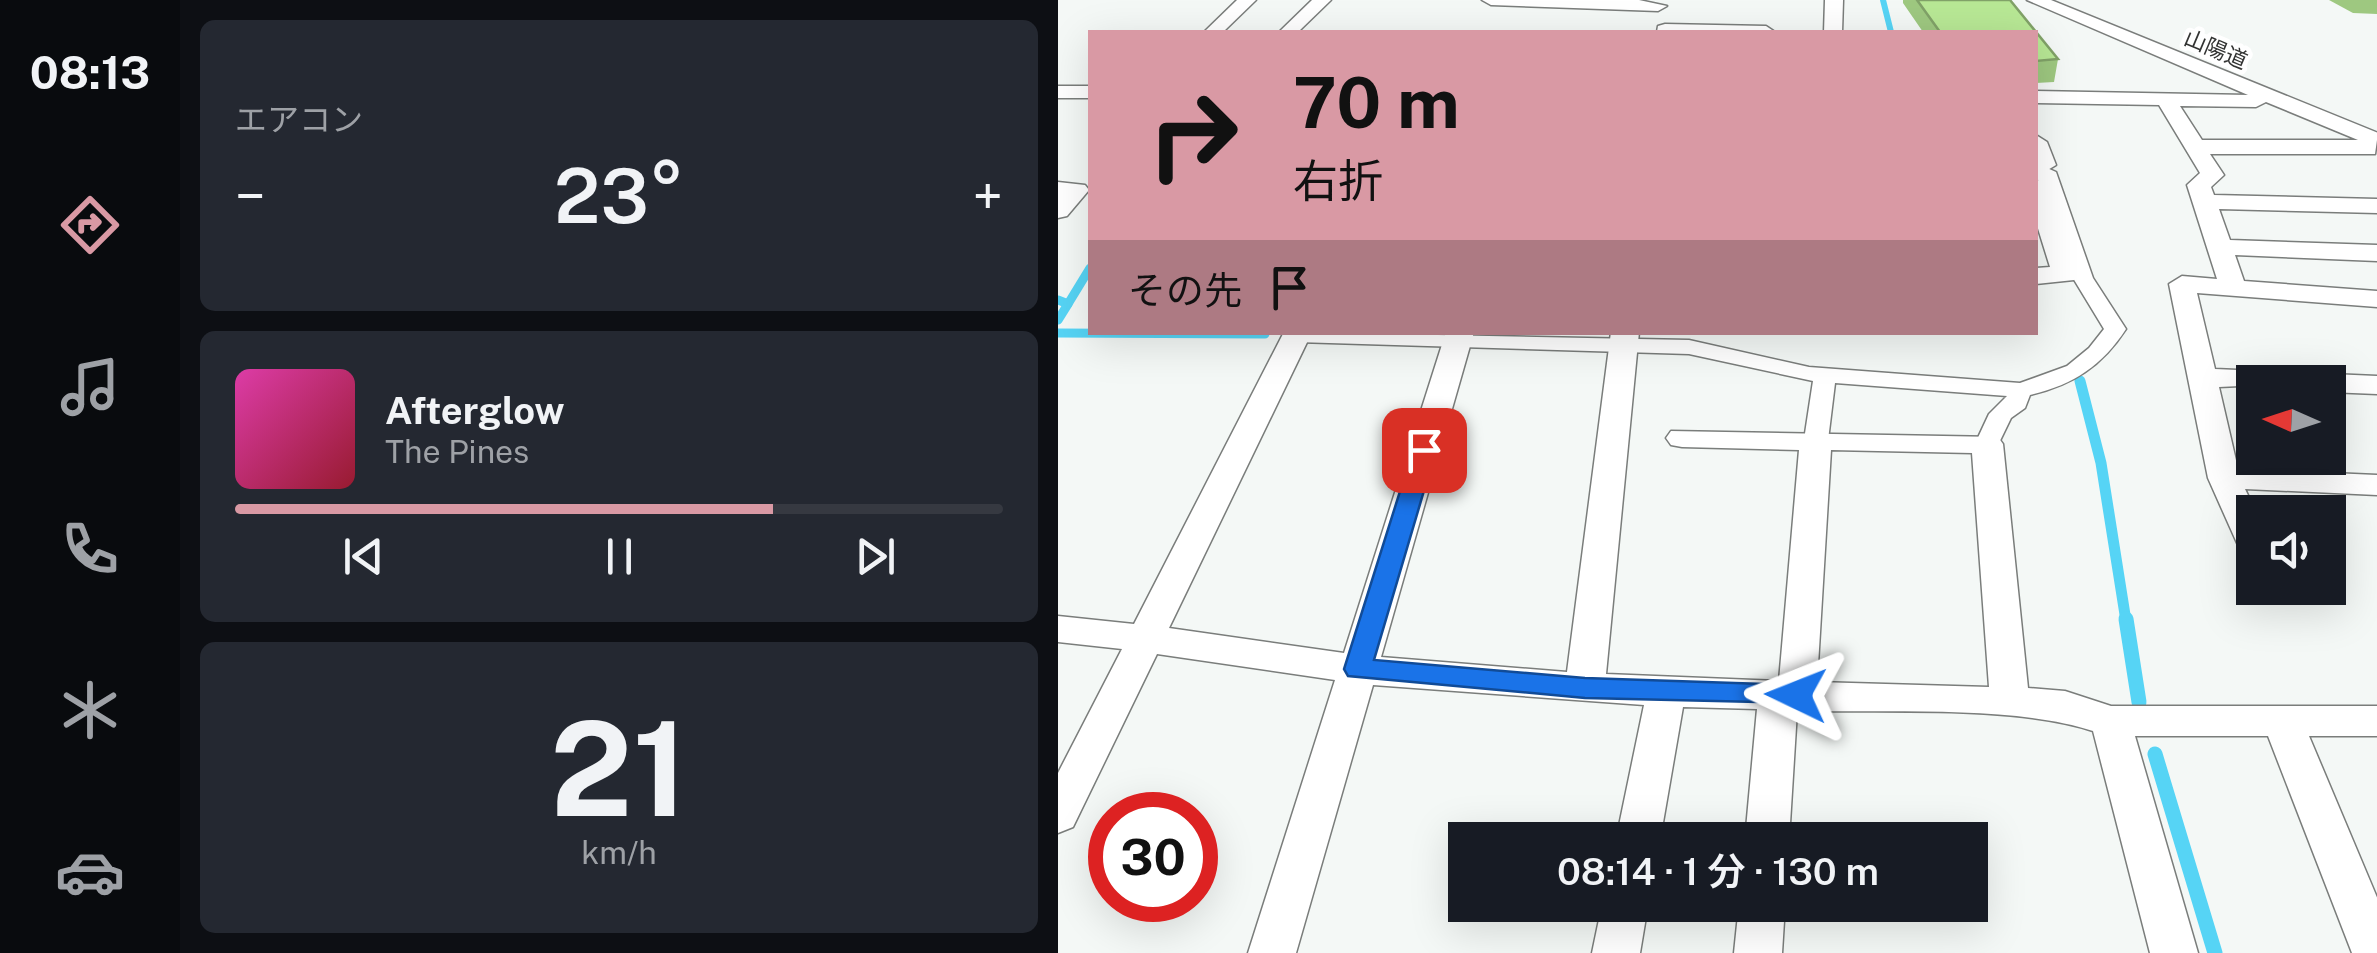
<!DOCTYPE html>
<html lang="ja">
<meta charset="utf-8">
<style>
:root{--surface:#171b24;--page:#242831;--text:#f1f3f6;--muted:#9ea1a6;--line:#363941;--accent:#d999a4}
body{margin:0;font-family:"Public Sans","Noto Sans JP",sans-serif;background:var(--page);color:var(--text);height:100vh;display:flex;flex-direction:column;font-size:38px;white-space:nowrap}
*{box-sizing:border-box;margin:0}
p{font-size:32px;color:var(--muted)}
.icon{flex:none;width:55px;height:55px;fill:none;stroke:currentColor;stroke-width:2;stroke-linecap:round;stroke-linejoin:round}
.map{position:relative;flex:1;overflow:hidden}
.side{display:flex;flex-direction:column;gap:20px;padding:20px;background:#0d0f14;width:878px}
.side>*{flex:none}
.banner{position:absolute;left:30px;top:30px;width:950px;height:305px;border-radius:0px;box-shadow:0 10px 40px #0002;background:#d999a4;color:#111;overflow:hidden}
.needle{width:65px;rotate:273deg}
.fabs{position:absolute;left:1178px;top:365px;display:grid;gap:20px}
.fabs a{display:grid;place-items:center;width:110px;height:110px;border-radius:0px;background:var(--surface);box-shadow:0 10px 40px #0002;font-size:50px}
.speed{position:absolute;left:30px;top:792px;display:flex;gap:20px;font-size:50px;font-weight:700;text-align:center}
.speed>*{display:grid;place-content:center;width:130px;height:130px;border-radius:50%;background:var(--surface);box-shadow:0 10px 40px #0002;line-height:1}
.speed .limit{border:15px solid #d22;background:#fff;color:#111}
.pin{position:absolute;display:grid;place-items:center;width:85px;height:85px;color:#fff;margin:-42px;border-radius:20px;box-shadow:0 5px 15px #0006}
.me{position:absolute;width:110px;margin:-55px;rotate:272deg;stroke-linejoin:round;filter:drop-shadow(0 0 8px #0008)}
.turn{display:flex;align-items:center;gap:35px;height:210px;padding:0 40px;font-size:45px}
.turn .icon{width:130px;height:130px;stroke-width:2.5}
.turn b{display:block;font-size:70px;line-height:85px}
.then{display:flex;align-items:center;height:95px;padding:0 40px;background:#0003;gap:20px;font-size:38px}
.big{font-size:75px;font-weight:600;line-height:1.1}
.side .card{flex:1;display:flex;flex-direction:column;justify-content:center;gap:15px;min-width:0;padding:0 35px;border-radius:15px;background:var(--page)}
.side .dial{align-items:center;gap:0}
.dial b{font-size:130px;line-height:1}
.song{display:flex;align-items:center;gap:30px}
.cover{width:120px;height:120px;border-radius:15px;background:linear-gradient(135deg,hsl(320 70% 55%),hsl(350 70% 35%))}
.played{height:10px;border-radius:5px;background:linear-gradient(90deg,var(--accent) 70%,var(--line) 70%)}
.keys{display:flex;justify-content:space-around;direction:ltr}
.heat{display:flex;justify-content:space-between;align-items:center;font-size:55px;direction:ltr}
.trip{position:absolute;left:390px;top:822px;width:540px;height:100px;border-radius:0px;background:var(--surface);box-shadow:0 10px 40px #0002;font-weight:600;line-height:100px;text-align:center}
main{display:flex;flex:1;min-height:0}
.tabs{display:flex;flex-direction:column;width:180px;justify-content:space-around;align-items:center;background:#090b0e;color:var(--muted)}
.tabs .icon{width:70px;height:70px}
.tabs .on{color:var(--accent)}
.tabs b{font-size:45px;color:var(--text)}
.map>svg:first-child{display:block}
.lines{fill:none;stroke-linecap:round;stroke-linejoin:round}
.stream-far3{stroke:#56d4f5;stroke-width:6}
.stream-far2{stroke:#56d4f5;stroke-width:9}
.stream-far1{stroke:#56d4f5;stroke-width:11}
.stream{stroke:#56d4f5;stroke-width:15}
.pedestrian-casing{stroke:#7a7d7b;stroke-width:3}
.minor-casing{stroke:#7a7d7b;stroke-width:3}
.pedestrian{fill:#fff;fill-rule:evenodd}
.minor{fill:#fff;fill-rule:evenodd}
.wall{fill:#9ec880}
.building{fill:#b8e895;stroke:#81a268;stroke-width:2.5}
.route{fill:#1a73e8;stroke:#114b97;stroke-width:2.5}
.labels{text-anchor:middle;dominant-baseline:central;stroke-width:9;stroke-linejoin:round;paint-order:stroke}
.far-street-label{font-size:22px;fill:#333433;stroke:#fff}
</style>
<main>
<nav class="tabs">
<b>08:13</b>
<svg class="icon on" aria-label="directions" viewBox="0 0 24 24"><path d="M12 3l9 9-9 9-9-9zM9 14v-3h6M13 9l2 2-2 2"/></svg>
<svg class="icon" aria-label="music" viewBox="0 0 24 24"><path d="M9 18V5l10-2v13"/><circle cx="6" cy="18" r="3"/><circle cx="16" cy="16" r="3"/></svg>
<svg class="icon" aria-label="phone" viewBox="0 0 24 24"><path d="M5 4h4l2 5-3 2q2 4 5 5l2-3 5 2v4C11 20 4 13 5 4z"/></svg>
<svg class="icon" aria-label="climate" viewBox="0 0 24 24"><path d="M12 3v18M4 7l16 10M4 17L20 7"/></svg>
<svg class="icon" aria-label="car" viewBox="0 0 24 24"><path d="M5 17H2v-5l4-1 3-4h7l3 4 3 1v5h-3M9 17h6M6 11h13"/><circle cx="7" cy="17" r="2"/><circle cx="17" cy="17" r="2"/></svg>
</nav>
<section class="side">
<div class="card"><p>エアコン</p>
<div class="heat"><a>−</a><b class="big">23°</b><a>+</a></div>
</div>
<div class="card">
<div class="song"><i class="cover"></i><div><b>Afterglow</b><p>The Pines</p></div></div>
<div class="played"></div>
<div class="keys"><svg class="icon" aria-label="previous" viewBox="0 0 24 24"><path d="M18 5L8 12l10 7zM5 5v14"/></svg><svg class="icon" aria-label="pause" viewBox="0 0 24 24"><path d="M8 5v14M16 5v14"/></svg><svg class="icon" aria-label="next" viewBox="0 0 24 24"><path d="M6 5l10 7-10 7zM19 5v14"/></svg></div>
</div>
<div class="card dial"><b>21</b><p>km/h</p></div>
</section>
<div class="map">
<svg width="1320" height="953" viewBox="0 0 1320 953">
<rect width="100%" height="100%" fill="#f4f8f6"/>
<g class="lines">
<path class="stream-far3" d="M 825,0 L 833,32"/>
<g class="stream-far2">
<path d="M 0,300 L 10,304 L 0,320"/>
<path d="M 10,304 L 32,268"/>
<path d="M 0,333 L 207,334"/>
</g>
<path class="stream-far1" d="M 1022,381 L 1043,463 L 1068,621"/>
<g class="stream">
<path d="M 1068,619 L 1081,702"/>
<path d="M 1097,754 L 1157,953"/>
</g>
<defs>
<path id="pedestrian" d="M 978,163 L 998,172 L 1035,278 L 1068,329 C 1044,366 1015,385 972,395 L 967,408 L 953,418 L 938,449 L 929,451 L 917,444 L 931,414 L 949,396 L 777,383 L 770,440 L 758,447 L 746,440 L 755,381 L 631,354 L 238,342 L 227,336 L 230,332 L 631,340 L 751,367 L 962,383 L 1009,366 L 1031,348 L 1046,329 L 1015,278 L 978,174 Z"/>
<g id="minor">
<path d="M 179,0 L 198,0 L 165,32 L 146,32 Z"/>
<path d="M 254,0 L 273,0 L 240,32 L 221,32 Z"/>
<path d="M 424,0 L 581,0 L 609,6 L 600,11 L 433,5 Z"/>
<path d="M 767,0 L 785,0 L 784,32 L 766,32 Z"/>
<path d="M 969,0 L 993,0 L 1320,133 L 1317,154 L 1152,154 L 1166,175 L 1153,187 L 1156,195 L 1320,199 L 1320,213 L 1161,209 L 1172,240 L 1320,245 L 1320,261 L 1177,255 L 1186,281 L 1320,291 L 1320,307 L 1139,293 L 1157,369 L 1320,376 L 1320,394 L 1270,392 L 1270,382 L 1161,387 L 1180,469 L 1320,475 L 1320,495 L 1187,489 L 1198,512 L 1195,555 L 1183,552 L 1150,478 L 1111,284 L 1124,276 L 1159,279 L 1129,185 L 1142,173 L 1101,105 L 978,103 L 978,91 L 1190,95 ZM 1208,102 L 1300,140 L 1144,140 L 1122,106 L 1198,107 Z"/>
<path d="M 607,24 L 708,26 L 717,32 L 599,32 L 600,26 Z"/>
<rect x="0" y="86" width="32" height="12"/>
<path d="M 978,135 L 989,142 L 998,165 L 978,177 Z"/>
<path d="M 978,179 L 990,186 L 1020,274 L 1016,280 L 978,284 L 978,268 L 992,267 L 978,222 Z"/>
<path d="M 0,182 L 27,185 L 31,190 L 9,216 L 0,218 Z"/>
<path d="M 226,332 L 254,332 L 111,628 L 286,653 L 388,332 L 416,332 L 323,657 L 509,672 L 553,332 L 581,332 L 548,674 L 721,681 L 741,450 L 624,447 L 613,445 L 608,438 L 613,431 L 940,437 L 945,444 L 970,688 L 1007,691 L 1053,706 L 1320,706 L 1320,736 L 1251,736 L 1320,900 L 1320,953 L 1294,953 L 1210,736 L 1077,736 L 1140,953 L 1092,953 L 1035,731 C 957,705 825,713 739,711 L 731,840 L 687,840 L 699,709 L 625,707 L 602,840 L 558,840 L 586,705 L 315,685 L 238,953 L 190,953 L 277,680 L 99,654 L 15,827 L 0,833 L 0,773 L 64,649 L 0,642 L 0,616 L 76,624 ZM 773,450 L 914,453 L 931,687 L 759,682 Z"/>
<path d="M 544,905 L 590,905 L 582,953 L 534,953 Z"/>
<path d="M 681,905 L 727,905 L 724,953 L 676,953 Z"/>
</g>
</defs>
<use href="#pedestrian" class="pedestrian-casing"/>
<use href="#minor" class="minor-casing"/>
<use href="#pedestrian" class="pedestrian"/>
<use href="#minor" class="minor"/>
</g>
<g class="wall">
<path d="M 845,0 L 952,0 L 1000,59 L 996,82 L 978,83 L 978,32 L 865,32 L 845,3 Z"/>
<path d="M 1271,0 L 1320,0 L 1320,14 L 1295,13 Z"/>
</g>
<path class="building" d="M 859,0 L 952,0 L 1000,59 L 978,61 L 978,32 L 882,32 Z"/>
<path class="route" d="M 366,444 L 378,450 L 316,660 L 527,678 L 738,685 L 752,695 L 748,703 L 527,698 L 290,676 L 286,669 L 355,450 Z"/>
<g class="labels">
<g class="far-street-label">
<text transform="translate(1158 49) rotate(23)">山陽道</text>
</g>
</g>
</svg>
<div class="fabs">
<a><svg class="needle" viewBox="-14 -14 28 28"><path d="M0-13l5 13h-10z" fill="#e53935"/><path d="M0 13l5-13h-10z" fill="#9ea1a6"/></svg></a>
<a><svg class="icon" aria-label="sound" viewBox="0 0 24 24"><path d="M4 9h4l5-4v14l-5-4H4zM17 9q2 3 0 6"/></svg></a>
</div>
<div class="speed"><div class="limit">30</div></div>
<div class="pin" style="left:366px;top:450px;background:#d93025"><svg class="icon" aria-label="arrive" viewBox="0 0 24 24"><path d="M6 21V4h12l-3 4 3 4H6"/></svg></div>
<svg class="me" style="left:738px;top:695px" viewBox="-20 -20 40 40"><path d="M0-17L14 15 0 8-14 15z" fill="#1a73e8" stroke="#fff" stroke-width="4"/></svg>
<div class="trip">08:14 · 1 分 · 130 m</div>
<div class="banner">
<div class="turn"><svg class="icon" aria-label="right" viewBox="0 0 24 24"><path d="M7 20v-9h11M14 6l5 5-5 5"/></svg><div><b>70 m</b>右折</div></div>
<div class="then">その先<svg class="icon" aria-label="arrive" viewBox="0 0 24 24"><path d="M6 21V4h12l-3 4 3 4H6"/></svg></div>
</div>
</div>
</main>
